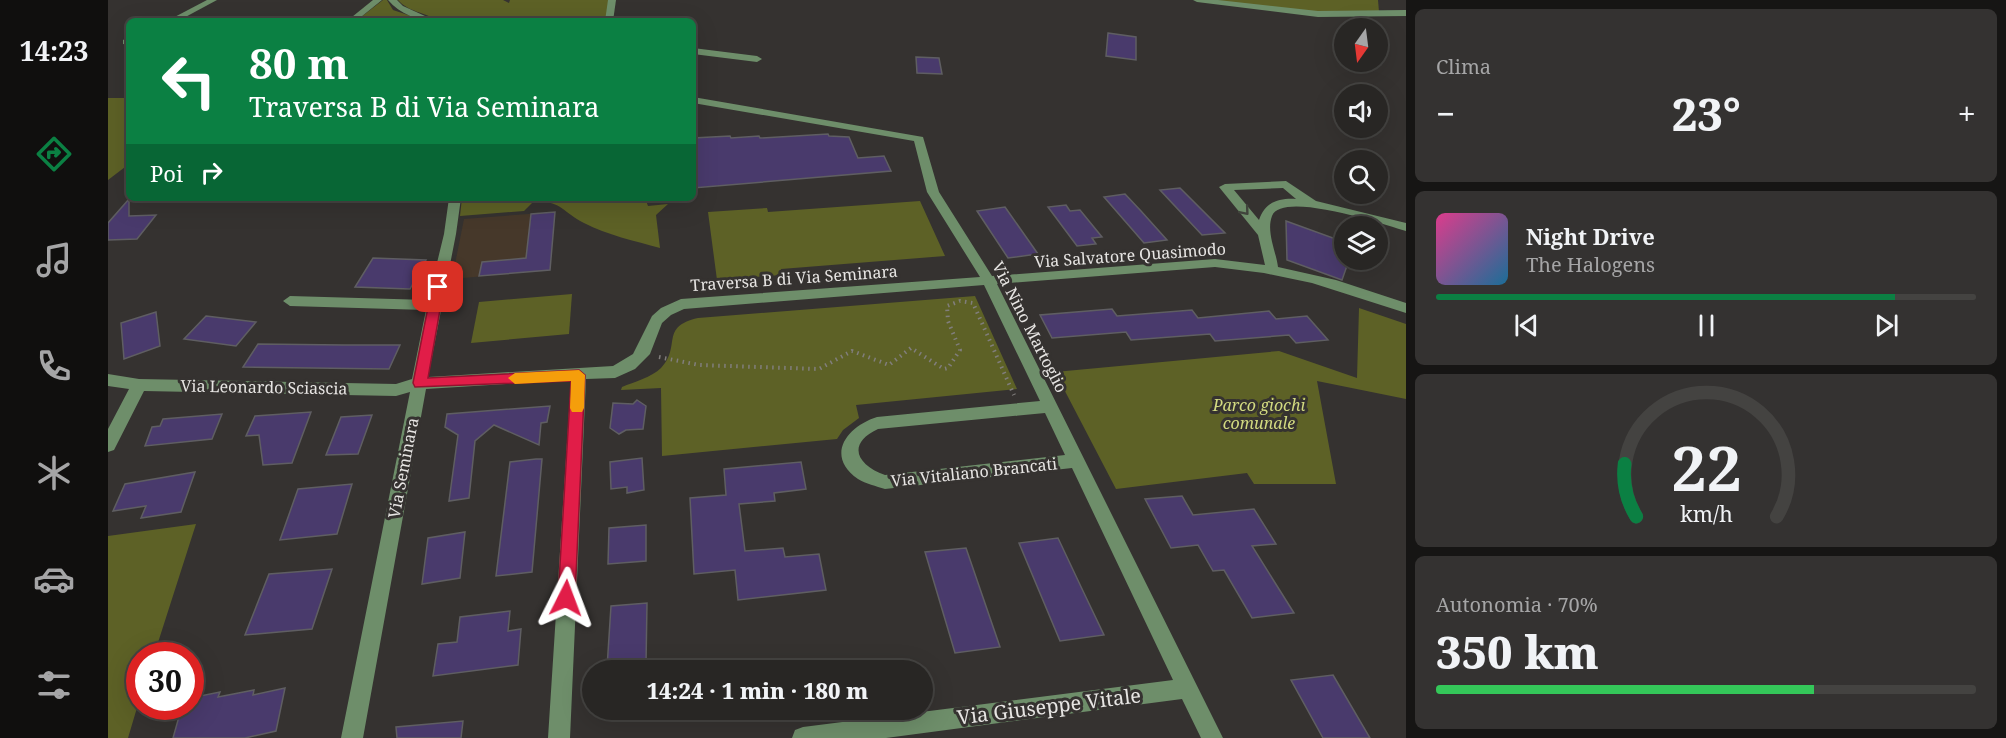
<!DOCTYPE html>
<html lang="it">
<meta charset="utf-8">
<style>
:root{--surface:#282624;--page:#343231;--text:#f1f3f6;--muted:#a5a5a6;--line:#444341;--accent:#0b8043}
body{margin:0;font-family:"Noto Serif",serif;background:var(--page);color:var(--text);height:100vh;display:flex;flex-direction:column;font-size:22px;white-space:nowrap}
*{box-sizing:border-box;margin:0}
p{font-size:20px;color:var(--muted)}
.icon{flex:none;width:33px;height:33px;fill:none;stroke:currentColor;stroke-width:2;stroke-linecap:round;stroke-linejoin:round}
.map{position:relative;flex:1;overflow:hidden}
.details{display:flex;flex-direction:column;gap:9px;padding:9px;background:#161514;width:600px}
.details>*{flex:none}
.top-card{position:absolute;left:18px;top:18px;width:570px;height:183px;border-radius:9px;box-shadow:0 6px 24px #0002,0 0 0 2px var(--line);background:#0b8043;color:#fff;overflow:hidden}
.needle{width:39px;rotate:194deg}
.controls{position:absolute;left:1226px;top:18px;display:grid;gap:12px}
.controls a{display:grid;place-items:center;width:54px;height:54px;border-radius:50%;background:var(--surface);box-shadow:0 6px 24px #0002,0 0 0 2px var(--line);font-size:30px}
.speed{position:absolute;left:18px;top:642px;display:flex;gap:12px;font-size:30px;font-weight:700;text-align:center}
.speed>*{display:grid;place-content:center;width:78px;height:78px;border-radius:50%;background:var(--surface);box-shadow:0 6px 24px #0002,0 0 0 2px var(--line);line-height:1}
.speed .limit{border:9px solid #d22;background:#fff;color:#111}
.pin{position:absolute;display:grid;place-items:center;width:51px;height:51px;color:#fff;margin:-26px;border-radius:12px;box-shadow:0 3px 9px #0006}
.me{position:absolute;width:66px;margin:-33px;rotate:3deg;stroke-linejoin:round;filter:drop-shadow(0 0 4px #0008)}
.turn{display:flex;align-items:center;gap:21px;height:126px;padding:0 24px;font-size:27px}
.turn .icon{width:78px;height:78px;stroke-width:2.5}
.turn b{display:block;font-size:42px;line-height:51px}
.then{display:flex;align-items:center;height:57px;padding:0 24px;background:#0003;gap:12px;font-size:22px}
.big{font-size:45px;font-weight:800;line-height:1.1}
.details .card{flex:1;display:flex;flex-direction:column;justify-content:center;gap:9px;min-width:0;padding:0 21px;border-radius:9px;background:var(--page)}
.details .dial{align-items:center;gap:0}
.dial svg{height:156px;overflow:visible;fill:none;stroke:var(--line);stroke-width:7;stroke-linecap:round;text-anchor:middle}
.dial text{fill:var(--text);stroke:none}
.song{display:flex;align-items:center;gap:18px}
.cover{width:72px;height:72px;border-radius:9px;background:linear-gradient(135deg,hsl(330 70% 55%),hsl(200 70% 35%))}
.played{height:6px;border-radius:3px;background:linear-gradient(90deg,var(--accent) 85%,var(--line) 85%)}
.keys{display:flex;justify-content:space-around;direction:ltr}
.heat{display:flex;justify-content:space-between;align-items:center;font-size:33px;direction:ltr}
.charge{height:9px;border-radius:4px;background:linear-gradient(90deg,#34c759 70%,var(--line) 0)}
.trip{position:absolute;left:474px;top:660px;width:351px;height:60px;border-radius:30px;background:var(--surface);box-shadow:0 6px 24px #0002,0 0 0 2px var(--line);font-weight:800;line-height:60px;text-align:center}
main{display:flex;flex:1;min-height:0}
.dock{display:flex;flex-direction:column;width:108px;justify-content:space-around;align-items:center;background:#100f0e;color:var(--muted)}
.dock .icon{width:42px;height:42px}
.dock .active{color:var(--accent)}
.dock b{font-size:27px;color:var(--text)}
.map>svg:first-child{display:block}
.education{fill:#46382a}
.green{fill:#5d6126}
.building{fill:#493a6c;stroke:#5f5e62;stroke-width:1.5}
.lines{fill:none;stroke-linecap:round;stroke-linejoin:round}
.path{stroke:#817e7c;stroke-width:4;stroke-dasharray:1.5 4.5;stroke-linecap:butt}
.minor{fill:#6e8e6a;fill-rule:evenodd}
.oneway{stroke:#40443c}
.route{fill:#e11d48;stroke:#92132f;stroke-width:1.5}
.slow{fill:#f59e0b}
.labels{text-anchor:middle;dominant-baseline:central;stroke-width:6;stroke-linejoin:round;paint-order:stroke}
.street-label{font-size:16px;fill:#e7e5e3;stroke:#353230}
.park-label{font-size:16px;font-style:italic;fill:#d2da80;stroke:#353230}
.near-street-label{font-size:20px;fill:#e7e5e3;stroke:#353230}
</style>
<main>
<nav class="dock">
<b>14:23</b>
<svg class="icon active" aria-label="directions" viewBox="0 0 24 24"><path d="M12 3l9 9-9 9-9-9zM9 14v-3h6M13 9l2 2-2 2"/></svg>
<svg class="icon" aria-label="music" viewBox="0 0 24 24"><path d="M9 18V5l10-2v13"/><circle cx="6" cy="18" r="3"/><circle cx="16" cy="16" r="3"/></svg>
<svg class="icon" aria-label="phone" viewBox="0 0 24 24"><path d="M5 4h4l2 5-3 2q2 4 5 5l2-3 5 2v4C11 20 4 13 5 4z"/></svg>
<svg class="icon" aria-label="climate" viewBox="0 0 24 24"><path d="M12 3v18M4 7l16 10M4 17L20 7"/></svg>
<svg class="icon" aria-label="car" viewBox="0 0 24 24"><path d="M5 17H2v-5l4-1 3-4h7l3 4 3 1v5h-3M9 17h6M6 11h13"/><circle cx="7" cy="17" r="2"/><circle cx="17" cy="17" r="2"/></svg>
<svg class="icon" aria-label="filters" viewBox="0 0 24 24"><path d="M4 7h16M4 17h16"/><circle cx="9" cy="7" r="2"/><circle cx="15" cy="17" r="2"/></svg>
</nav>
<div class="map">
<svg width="1298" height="738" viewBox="0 0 1298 738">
<rect width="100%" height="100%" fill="#353230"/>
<path class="education" d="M 447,212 L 442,270 L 344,279 L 356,219 Z"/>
<g class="green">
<path d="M 275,0 L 279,0 L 285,10 L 318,21 L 248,21 Z"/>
<path d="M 290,0 L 395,0 L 401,3 L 402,0 L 501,0 L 498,21 L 330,21 C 317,12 300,12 290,0 Z"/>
<path d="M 1101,0 L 1270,0 L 1271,12 L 1208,12 Z"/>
<path d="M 0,98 L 21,98 L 21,164 L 0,180 Z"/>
<path d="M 354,198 L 537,198 L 540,206 L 560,204 L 548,215 L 552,248 C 527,241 499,235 476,223 C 453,211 453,200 425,202 L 416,211 L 352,216 Z"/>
<path d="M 812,201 L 837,256 L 673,269 L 673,275 L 609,280 L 600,212 L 659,208 L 660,212 Z"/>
<path d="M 464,294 L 461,334 L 363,343 L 371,302 Z"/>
<path d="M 867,296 L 909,389 L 748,405 L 751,418 L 735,430 L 729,439 L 554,456 L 553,388 L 513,390 L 514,387 C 526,382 544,377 553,368 C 574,346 551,327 590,318 Z"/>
<path d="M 1251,308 L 1298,324 L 1298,399 L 1209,381 L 1228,484 L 1146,484 L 1139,473 L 1008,489 L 947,372 L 1171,351 L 1249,378 Z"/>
<path d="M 88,524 L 46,655 L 32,656 L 31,701 L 20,738 L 0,738 L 0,536 Z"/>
</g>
<g class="building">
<path d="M 1000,33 L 1028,37 L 1028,60 L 998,56 Z"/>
<path d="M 808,57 L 831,58 L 834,74 L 809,73 Z"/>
<path d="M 720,134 L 721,136 L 741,137 L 750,158 L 776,156 L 783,171 L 585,188 L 585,138 L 622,136 L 623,138 L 651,136 L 652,138 Z"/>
<path d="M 1072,188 L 1117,233 L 1094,235 L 1052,190 Z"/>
<path d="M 1017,194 L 1033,211 L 1059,240 L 1036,243 L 996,197 Z"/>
<path d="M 21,199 L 21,216 L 48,215 L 29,239 L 0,240 L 0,223 Z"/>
<path d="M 958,205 L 962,211 L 972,210 L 994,237 L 984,238 L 988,244 L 969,246 L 940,207 Z"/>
<path d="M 897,207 L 930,254 L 900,258 L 869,211 Z"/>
<path d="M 447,212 L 442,270 L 371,276 L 374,262 L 418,258 L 423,214 Z"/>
<path d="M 1178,221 L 1236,242 L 1236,260 L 1241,260 L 1234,280 L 1179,260 Z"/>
<path d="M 265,258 L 318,260 L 302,289 L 247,287 Z"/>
<path d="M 1004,309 L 1009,316 L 1084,310 L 1090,318 L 1161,311 L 1168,319 L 1199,316 L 1220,340 L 1188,343 L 1181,335 L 1107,341 L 1102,334 L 1023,340 L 1018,332 L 944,338 L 932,315 Z"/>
<path d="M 48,312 L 52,346 L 16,359 L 13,323 Z"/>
<path d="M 98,316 L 148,322 L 128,346 L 76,339 Z"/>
<path d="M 150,344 L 236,345 L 292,345 L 281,369 L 135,367 Z"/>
<path d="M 529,400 L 538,406 L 535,429 L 518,430 L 511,434 L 502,428 L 505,403 L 525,404 Z"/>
<path d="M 442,406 L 439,422 L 433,423 L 431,445 L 386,425 L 367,441 L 361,498 L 341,501 L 350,435 L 337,427 L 339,414 Z"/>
<path d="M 203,412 L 184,463 L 155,465 L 151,435 L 138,436 L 147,416 Z"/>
<path d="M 114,414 L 104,439 L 37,446 L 44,427 L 52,426 L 55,419 Z"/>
<path d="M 264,415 L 250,454 L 218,455 L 233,417 Z"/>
<path d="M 534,458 L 536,490 L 519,493 L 519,487 L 503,489 L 502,462 Z"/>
<path d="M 428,459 L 434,459 L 424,572 L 388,576 L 402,462 Z"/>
<path d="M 693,462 L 698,489 L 666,493 L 667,501 L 631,504 L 637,551 L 675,548 L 677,557 L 711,554 L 718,590 L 630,600 L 627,570 L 586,574 L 582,498 L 618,495 L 616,469 Z"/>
<path d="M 87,472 L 73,512 L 33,518 L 38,506 L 5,511 L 17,484 Z"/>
<path d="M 244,484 L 229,534 L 172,540 L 190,489 Z"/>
<path d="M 1074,496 L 1085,515 L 1146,509 L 1168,544 L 1144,546 L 1186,613 L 1144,618 L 1116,570 L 1105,571 L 1090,545 L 1063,548 L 1037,499 Z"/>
<path d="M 538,525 L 538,561 L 500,564 L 501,528 Z"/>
<path d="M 357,532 L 352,578 L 314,584 L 320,538 Z"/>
<path d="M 950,538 L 975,591 L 996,635 L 952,641 L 911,543 Z"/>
<path d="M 858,548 L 892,647 L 847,653 L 817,552 Z"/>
<path d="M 224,569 L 204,629 L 137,635 L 161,574 Z"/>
<path d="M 539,603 L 538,665 L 499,668 L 503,606 Z"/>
<path d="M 402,611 L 400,631 L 413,629 L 410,665 L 325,676 L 330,644 L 349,642 L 352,617 Z"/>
<path d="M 1225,675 L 1262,738 L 1215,738 L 1183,680 Z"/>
<path d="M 177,688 L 168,731 L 137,738 L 65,738 L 74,706 L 82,706 L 82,698 L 112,692 L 110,697 L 146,690 L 145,695 Z"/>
<path d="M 355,721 L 353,738 L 289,738 L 288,727 Z"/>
</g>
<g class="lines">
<path class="path" d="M 551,357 L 591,365 L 711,369 L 744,351 L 781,365 L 803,348 L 836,369 L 840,368 L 852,350 L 840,321 L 839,306 L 852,301 L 865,303 L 906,395"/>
<g class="minor">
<path d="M 99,0 L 109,0 L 70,21 L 59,21 Z"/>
<path d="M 265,0 L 274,0 L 248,21 L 239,21 Z"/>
<path d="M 280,0 L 289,0 L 295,6 L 328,21 C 310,21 292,14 280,0 Z"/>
<path d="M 500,0 L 508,0 L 505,21 L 497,21 Z"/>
<path d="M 1085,0 L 1110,0 L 1210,11 L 1298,10 L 1298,16 L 1210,17 L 1089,2 Z"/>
<path d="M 21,37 L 21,45 L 15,44 L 15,40 Z"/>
<path d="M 585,48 L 649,56 L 654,59 L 649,62 L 585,54 Z"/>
<path d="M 585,97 L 815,137 L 831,192 L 884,276 L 1107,259 L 1157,265 L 1150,235 L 1111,187 L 1117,184 L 1178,181 L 1208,201 L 1298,223 L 1298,231 C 1277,225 1174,190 1164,216 C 1158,232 1168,251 1170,267 L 1228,280 L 1298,303 L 1298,313 L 1204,283 L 1156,273 L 1107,267 L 889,284 L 1115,738 L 1093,738 L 1074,699 L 778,738 L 684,738 L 687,730 L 695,727 L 1065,680 L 964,468 L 777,489 C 768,486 758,484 750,479 C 716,455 740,426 769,417 L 932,401 L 876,285 L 576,309 L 563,315 L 554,323 L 542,354 L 527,369 L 507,378 L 478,379 L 462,738 L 440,738 L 463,380 L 318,389 L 255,738 L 233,738 L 302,392 L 288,396 L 36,391 L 6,450 L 0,452 L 0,429 L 21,389 L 0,386 L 0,374 L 31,379 L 288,384 L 304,379 L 318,310 L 182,306 L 175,301 L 182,296 L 320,300 L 336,234 L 341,198 L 353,198 L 348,234 L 320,377 L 505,366 L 525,354 L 544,316 L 553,308 L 573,299 L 872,277 L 819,192 L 806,141 L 585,103 ZM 1175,188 L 1188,199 C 1171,198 1157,202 1151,220 L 1126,190 ZM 937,413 L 957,455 L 777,475 C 749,465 738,444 770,429 Z"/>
</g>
</g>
<defs><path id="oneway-chevron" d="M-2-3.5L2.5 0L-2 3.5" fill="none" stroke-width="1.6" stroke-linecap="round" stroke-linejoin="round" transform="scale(1.5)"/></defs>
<use class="oneway" href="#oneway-chevron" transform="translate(1137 211) rotate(50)"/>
<path class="route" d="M 330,283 L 336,287 L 320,378 L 471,370 L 477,375 L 467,598 L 465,604 L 458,607 L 452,604 L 450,598 L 463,381 L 307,387 L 305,383 L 324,287 Z"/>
<path class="slow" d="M 471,370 L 477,375 L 476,408 L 474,412 L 464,412 L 462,408 L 463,381 L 407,384 L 400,378 L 407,373 Z"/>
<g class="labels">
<g class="street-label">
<text transform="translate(1022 255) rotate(-4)">Via Salvatore Quasimodo</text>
<text transform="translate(686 278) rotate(-4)">Traversa B di Via Seminara</text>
<text transform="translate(922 327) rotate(63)">Via Nino Martoglio</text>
<text transform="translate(156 387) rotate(1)">Via Leonardo Sciascia</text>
<text transform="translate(295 468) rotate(-79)">Via Seminara</text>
<text transform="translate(866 472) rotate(-6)">Via Vitaliano Brancati</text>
</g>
<g class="park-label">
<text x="1151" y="405">Parco giochi<tspan x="1151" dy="18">comunale</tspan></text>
</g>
<g class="near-street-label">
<text transform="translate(941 706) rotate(-7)">Via Giuseppe Vitale</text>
</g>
</g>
</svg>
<div class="controls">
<a><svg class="needle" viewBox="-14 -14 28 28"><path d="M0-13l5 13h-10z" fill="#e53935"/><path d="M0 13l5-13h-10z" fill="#a5a5a6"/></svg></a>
<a><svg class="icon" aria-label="sound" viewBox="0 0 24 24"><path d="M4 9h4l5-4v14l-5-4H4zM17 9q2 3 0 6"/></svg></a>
<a><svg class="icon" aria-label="search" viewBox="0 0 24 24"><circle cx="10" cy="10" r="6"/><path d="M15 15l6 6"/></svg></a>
<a><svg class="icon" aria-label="layers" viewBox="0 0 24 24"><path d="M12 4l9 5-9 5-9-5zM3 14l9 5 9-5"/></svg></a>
</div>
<div class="speed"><div class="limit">30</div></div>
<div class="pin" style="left:330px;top:287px;background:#d93025"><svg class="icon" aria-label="arrive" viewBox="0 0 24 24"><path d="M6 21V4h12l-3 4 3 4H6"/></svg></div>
<svg class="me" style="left:458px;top:598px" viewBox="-20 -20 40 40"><path d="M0-17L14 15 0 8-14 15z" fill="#e11d48" stroke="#fff" stroke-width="4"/></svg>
<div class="trip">14:24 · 1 min · 180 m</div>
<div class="top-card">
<div class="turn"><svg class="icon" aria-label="left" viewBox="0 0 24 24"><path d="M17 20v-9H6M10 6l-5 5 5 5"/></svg><div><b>80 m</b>Traversa B di Via Seminara</div></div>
<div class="then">Poi<svg class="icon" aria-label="right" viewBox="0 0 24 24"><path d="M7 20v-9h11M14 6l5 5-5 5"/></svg></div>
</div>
</div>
<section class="details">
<div class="card"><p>Clima</p>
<div class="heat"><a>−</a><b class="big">23°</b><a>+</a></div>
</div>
<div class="card">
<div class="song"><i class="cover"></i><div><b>Night Drive</b><p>The Halogens</p></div></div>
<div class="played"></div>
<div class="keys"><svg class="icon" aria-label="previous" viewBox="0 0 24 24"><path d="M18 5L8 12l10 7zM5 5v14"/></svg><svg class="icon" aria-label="pause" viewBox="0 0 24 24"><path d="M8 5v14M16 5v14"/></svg><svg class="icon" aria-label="next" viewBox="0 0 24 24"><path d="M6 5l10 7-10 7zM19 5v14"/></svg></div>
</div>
<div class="card dial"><svg viewBox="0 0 100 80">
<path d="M14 69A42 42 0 1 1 86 69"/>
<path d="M14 69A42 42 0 0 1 8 42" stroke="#0b8043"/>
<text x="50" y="56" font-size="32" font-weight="700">22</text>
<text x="50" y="72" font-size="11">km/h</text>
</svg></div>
<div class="card"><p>Autonomia · 70%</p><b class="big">350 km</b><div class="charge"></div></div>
</section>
</main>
